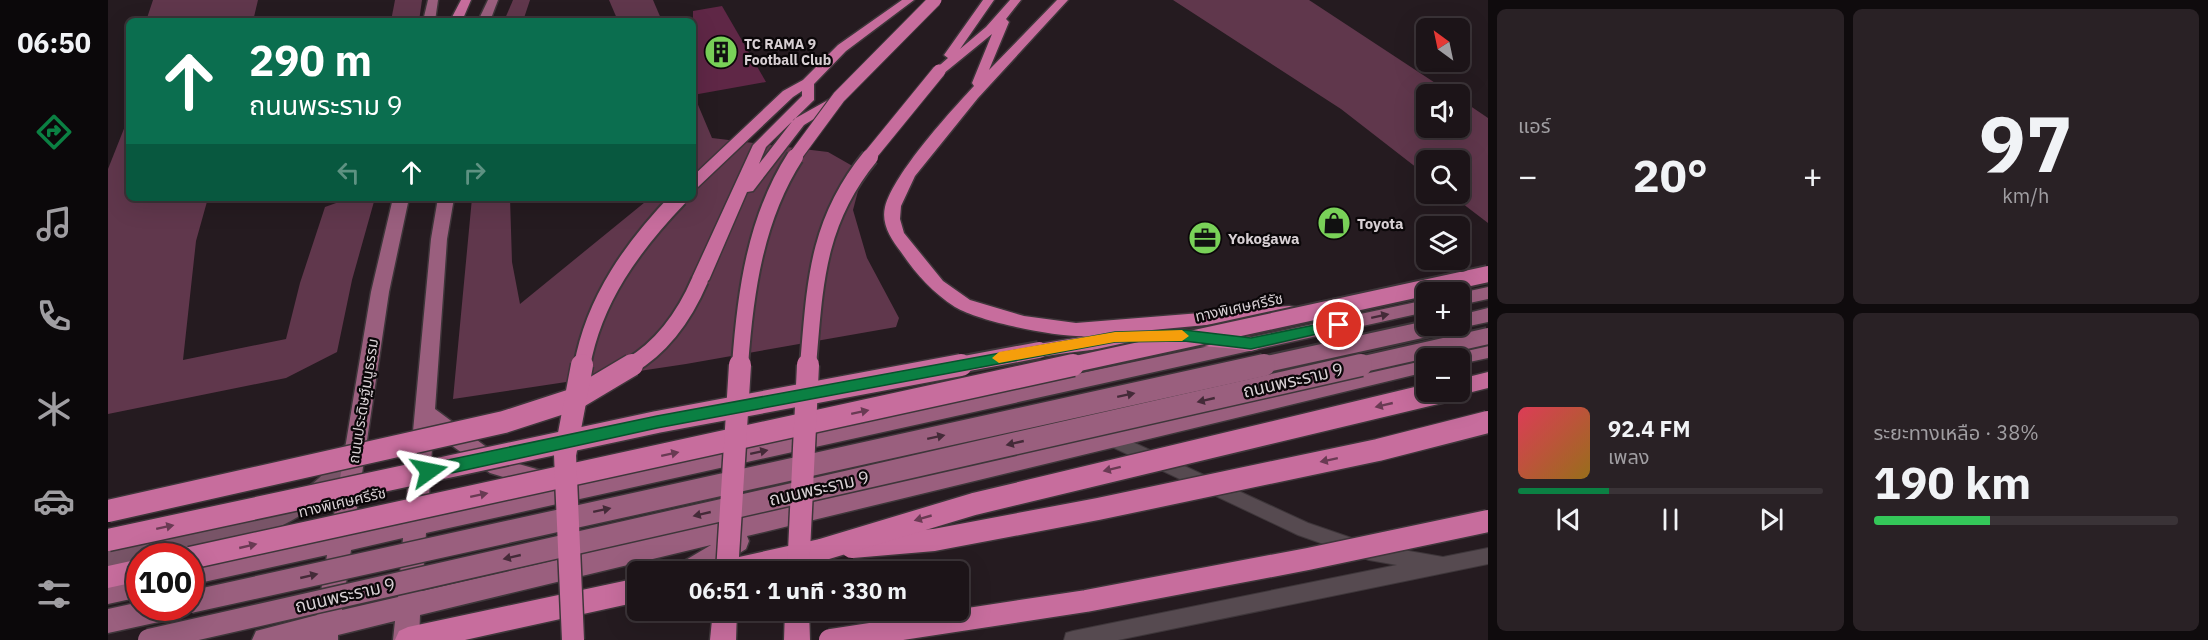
<!DOCTYPE html>
<html lang="th">
<meta charset="utf-8">
<style>
:root{--surface:#1c1418;--page:#292125;--text:#f1f3f6;--muted:#a09ea2;--line:#3a3337;--accent:#0b8043}
body{margin:0;font-family:"IBM Plex Sans","Noto Sans Thai",sans-serif;background:var(--page);color:var(--text);height:100vh;display:flex;flex-direction:column;font-size:22px;white-space:nowrap}
*{box-sizing:border-box;margin:0}
p{font-size:20px;color:var(--muted)}
.icon{flex:none;width:33px;height:33px;fill:none;stroke:currentColor;stroke-width:2;stroke-linecap:round;stroke-linejoin:round}
.map{position:relative;flex:1;overflow:hidden}
.side{display:flex;flex-direction:column;gap:9px;padding:9px;background:#0f0b0d;width:720px}
.side>*{flex:none}
.top-card{position:absolute;left:18px;top:18px;width:570px;height:183px;border-radius:9px;box-shadow:0 6px 24px #0002,0 0 0 2px var(--line);background:#0b6e4f;color:#fff;overflow:hidden}
.needle{width:39px;rotate:327deg}
.fabs{position:absolute;left:1308px;top:18px;display:grid;gap:12px}
.fabs a{display:grid;place-items:center;width:54px;height:54px;border-radius:9px;background:var(--surface);box-shadow:0 6px 24px #0002,0 0 0 2px var(--line);font-size:30px}
.speed{position:absolute;left:18px;top:543px;display:flex;gap:12px;font-size:30px;font-weight:700;text-align:center}
.speed>*{display:grid;place-content:center;width:78px;height:78px;border-radius:50%;background:var(--surface);box-shadow:0 6px 24px #0002,0 0 0 2px var(--line);line-height:1}
.speed .limit{border:9px solid #d22;background:#fff;color:#111}
.pin{position:absolute;display:grid;place-items:center;width:51px;height:51px;color:#fff;margin:-26px;border:3px solid #fff;border-radius:50%;box-shadow:0 2px 6px #0007}
.me{position:absolute;width:66px;margin:-33px;rotate:78deg;stroke-linejoin:round;filter:drop-shadow(0 0 4px #0008)}
.turn{display:flex;align-items:center;gap:21px;height:126px;padding:0 24px;font-size:27px}
.turn .icon{width:78px;height:78px;stroke-width:2.5}
.turn b{display:block;font-size:42px;line-height:51px}
.lanes{display:flex;align-items:center;height:57px;padding:0 24px;background:#0003;justify-content:center;gap:30px;direction:ltr}
.lanes .off{opacity:.35}
.big{font-size:45px;font-weight:800;line-height:1.1}
.side .card{flex:1;display:flex;flex-direction:column;justify-content:center;gap:9px;min-width:0;padding:0 21px;border-radius:9px;background:var(--page)}
.side .dial{align-items:center;gap:0}
.dial b{font-size:78px;line-height:1}
.song{display:flex;align-items:center;gap:18px}
.cover{width:72px;height:72px;border-radius:9px;background:linear-gradient(135deg,hsl(350 70% 55%),hsl(40 70% 35%))}
.played{height:6px;border-radius:3px;background:linear-gradient(90deg,var(--accent) 30%,var(--line) 30%)}
.keys{display:flex;justify-content:space-around;direction:ltr}
.heat{display:flex;justify-content:space-between;align-items:center;font-size:33px;direction:ltr}
.charge{height:9px;border-radius:4px;background:linear-gradient(90deg,#34c759 38%,var(--line) 0)}
.side .tiles{flex:1;display:grid;gap:9px;grid-template-columns:repeat(2,1fr)}
.trip{position:absolute;left:519px;top:561px;width:342px;height:60px;border-radius:9px;background:var(--surface);box-shadow:0 6px 24px #0002,0 0 0 2px var(--line);font-weight:800;line-height:60px;text-align:center}
main{display:flex;flex:1;min-height:0}
.tabs{display:flex;flex-direction:column;width:108px;justify-content:space-around;align-items:center;background:#0b080a;color:var(--muted)}
.tabs .icon{width:42px;height:42px}
.tabs .on{color:var(--accent)}
.tabs b{font-size:27px;color:var(--text)}
.map>svg:first-child{display:block}
.green{fill:#60374c}
.building{fill:#5f2746}
.lines{fill:none;stroke-linecap:round;stroke-linejoin:round}
.street-casing{stroke:#3e363a;stroke-width:2}
.secondary-casing{stroke:#3e363a;stroke-width:3}
.primary-casing{stroke:#3e363a;stroke-width:3}
.highway-casing{stroke:#3e363a;stroke-width:3}
.street{fill:#564a50;fill-rule:evenodd}
.secondary{fill:#785467;fill-rule:evenodd}
.primary{fill:#9a5f7e;fill-rule:evenodd}
.highway{fill:#c76d9d;fill-rule:evenodd}
.primary-bridge-far1-casing{stroke:#3e363a;stroke-width:20;stroke-linecap:butt}
.primary-bridge-casing{stroke:#3e363a;stroke-width:25;stroke-linecap:butt}
.highway-bridge-far2-casing{stroke:#3e363a;stroke-width:15;stroke-linecap:butt}
.highway-bridge-far1-casing{stroke:#3e363a;stroke-width:20;stroke-linecap:butt}
.highway-bridge-casing{stroke:#3e363a;stroke-width:25;stroke-linecap:butt}
.primary-bridge-far1{stroke:#9a5f7e;stroke-width:16}
.primary-bridge{stroke:#9a5f7e;stroke-width:22}
.highway-bridge-far2{stroke:#c76d9d;stroke-width:13}
.highway-bridge-far1{stroke:#c76d9d;stroke-width:16}
.highway-bridge{stroke:#c76d9d;stroke-width:22}
.oneway{fill:#442a38}
.oneway2{fill:#693a53}
.route{fill:#0b8043;stroke:#07532c;stroke-width:1.5}
.slow{fill:#f59e0b}
.labels{text-anchor:middle;dominant-baseline:central;stroke-width:4.5;stroke-linejoin:round;paint-order:stroke}
.far-poi-label{font-size:14px;font-weight:bold;fill:#d8d0d4;stroke:#0b0709;text-anchor:start}
.poi-label{font-size:15px;font-weight:bold;fill:#d8d0d4;stroke:#0b0709;text-anchor:start}
.street-label{font-size:15px;fill:#d8d0d4;stroke:#0b0709}
.near-street-label{font-size:18px;fill:#d8d0d4;stroke:#0b0709}
</style>
<main>
<nav class="tabs">
<b>06:50</b>
<svg class="icon on" aria-label="directions" viewBox="0 0 24 24"><path d="M12 3l9 9-9 9-9-9zM9 14v-3h6M13 9l2 2-2 2"/></svg>
<svg class="icon" aria-label="music" viewBox="0 0 24 24"><path d="M9 18V5l10-2v13"/><circle cx="6" cy="18" r="3"/><circle cx="16" cy="16" r="3"/></svg>
<svg class="icon" aria-label="phone" viewBox="0 0 24 24"><path d="M5 4h4l2 5-3 2q2 4 5 5l2-3 5 2v4C11 20 4 13 5 4z"/></svg>
<svg class="icon" aria-label="climate" viewBox="0 0 24 24"><path d="M12 3v18M4 7l16 10M4 17L20 7"/></svg>
<svg class="icon" aria-label="car" viewBox="0 0 24 24"><path d="M5 17H2v-5l4-1 3-4h7l3 4 3 1v5h-3M9 17h6M6 11h13"/><circle cx="7" cy="17" r="2"/><circle cx="17" cy="17" r="2"/></svg>
<svg class="icon" aria-label="filters" viewBox="0 0 24 24"><path d="M4 7h16M4 17h16"/><circle cx="9" cy="7" r="2"/><circle cx="15" cy="17" r="2"/></svg>
</nav>
<div class="map">
<svg width="1380" height="640" viewBox="0 0 1380 640">
<rect width="100%" height="100%" fill="#251b20"/>
<g class="green">
<path d="M 45,0 L 150,0 L 145,21 L 38,21 Z"/>
<path d="M 287,0 L 314,0 L 311,21 L 283,21 Z"/>
<path d="M 405,0 L 422,0 L 415,21 L 396,21 Z"/>
<path d="M 501,0 L 545,0 L 554,21 L 510,21 Z"/>
<path d="M 1065,0 L 1201,0 L 1344,94 L 1318,94 L 1318,128 L 1352,128 L 1352,99 L 1380,118 L 1380,223 L 1342,194 L 1352,194 L 1352,160 L 1318,160 L 1318,175 L 1233,109 Z"/>
<path d="M 585,93 L 604,138 L 720,152 L 755,172 L 745,210 L 759,258 L 791,318 L 788,327 L 578,364 L 345,399 L 364,198 L 402,198 L 404,262 L 412,304 L 542,198 L 585,198 Z"/>
<path d="M 21,116 L 21,198 L 100,198 L 88,241 L 75,360 L 178,339 L 192,283 L 217,207 L 242,198 L 267,198 L 244,280 L 229,352 L 178,378 L 0,414 L 0,169 Z"/>
</g>
<path class="building" d="M 614,6 L 658,82 L 585,95 L 585,11 Z"/>
<g class="lines">
<defs>
<path id="street" d="M 1005,433 L 1200,523 L 1261,544 L 1335,557 L 1380,548 L 1380,564 L 1010,640 L 956,640 L 958,633 L 965,631 L 1289,565 L 1261,560 L 1190,535 L 1000,445 L 997,440 L 1000,435 Z"/>
<path id="secondary" d="M 244,441 L 251,444 L 254,450 C 216,528 112,556 32,556 L 32,564 L 0,571 L 0,549 C 58,537 124,531 178,502 C 194,493 208,482 221,468 C 229,459 232,445 244,441 Z"/>
<g id="primary">
<path d="M 320,0 L 330,0 L 327,21 L 315,21 Z"/>
<path d="M 380,0 L 390,0 L 382,21 L 370,21 Z"/>
<path d="M 285,198 L 301,198 L 281,292 L 246,528 L 297,517 L 323,239 L 330,198 L 346,198 L 339,239 L 327,409 L 396,460 L 446,474 L 449,481 L 447,485 L 1318,300 L 1318,312 L 318,533 L 314,591 L 1318,358 L 1321,358 L 1318,372 L 639,536 L 641,541 L 638,549 L 601,572 L 567,572 L 571,564 L 603,545 L 312,615 L 311,640 L 285,640 L 287,621 L 230,635 L 230,640 L 144,640 L 148,631 L 209,615 L 219,555 L 82,585 L 82,563 L 223,533 L 263,292 ZM 325,432 L 382,473 L 431,488 L 320,512 ZM 295,538 L 290,597 L 234,610 L 243,550 Z"/>
<path d="M 1380,287 L 1380,299 L 1352,305 L 1352,293 Z"/>
<path d="M 1380,308 L 1380,322 L 1352,328 L 1346,326 L 1352,326 L 1352,315 Z"/>
<path d="M 1380,344 L 1380,358 L 1352,364 L 1352,358 L 1338,358 L 1340,353 Z"/>
<path d="M 32,574 L 32,597 L 0,604 L 0,580 Z"/>
<path d="M 32,602 L 32,608 L 72,608 L 69,617 L 60,620 L 0,633 L 0,609 Z"/>
</g>
<g id="highway">
<path d="M 353,0 L 363,0 L 354,21 L 342,21 Z"/>
<path d="M 794,0 L 806,0 L 738,51 L 706,84 L 706,100 L 658,147 L 651,164 L 686,119 L 720,100 L 725,99 L 732,103 L 696,125 L 645,191 L 639,192 L 601,280 L 592,286 L 586,284 L 583,280 L 645,145 L 694,96 L 694,91 L 685,97 L 590,187 L 585,189 L 585,176 L 675,91 L 695,80 L 730,45 Z"/>
<path d="M 875,0 L 886,0 L 852,49 L 878,27 L 902,0 L 913,0 L 898,19 L 901,22 L 881,70 L 949,0 L 960,0 L 870,98 L 807,176 L 793,206 L 792,219 L 796,233 L 835,281 L 862,300 L 916,316 L 968,323 L 1181,306 L 1187,307 L 1190,312 L 1187,317 L 1044,330 L 1089,330 L 1143,337 L 1150,339 L 1152,344 L 1150,349 L 1143,351 C 1071,340 1003,346 931,357 L 924,355 L 922,350 L 924,345 L 980,336 C 951,338 872,322 847,307 C 824,292 808,274 793,252 C 783,239 773,224 777,207 C 786,173 842,112 866,86 L 864,83 L 884,34 L 835,74 L 827,74 L 825,71 L 840,58 L 836,55 Z"/>
<path d="M 1380,372 L 1380,388 L 1352,395 L 1345,392 L 1352,392 L 1352,379 Z"/>
<path d="M 32,559 L 32,581 L 0,588 L 0,566 Z"/>
<path d="M 530,578 L 530,602 L 357,640 L 287,640 L 291,631 L 300,627 Z"/>
<path d="M 605,610 L 629,610 L 628,640 L 602,640 Z"/>
<path d="M 677,610 L 701,610 L 702,640 L 676,640 Z"/>
</g>
</defs>
<use href="#street" class="street-casing"/>
<use href="#secondary" class="secondary-casing"/>
<use href="#primary" class="primary-casing"/>
<use href="#highway" class="highway-casing"/>
<use href="#street" class="street"/>
<use href="#secondary" class="secondary"/>
<use href="#primary" class="primary"/>
<use href="#highway" class="highway"/>
<defs>
<g id="primary-bridge-far1">
<path d="M 1150,366 L 1332,326"/>
<path d="M 1247,366 L 1380,336"/>
</g>
<g id="primary-bridge">
<path d="M 82,602 L 1156,365"/>
<path d="M 41,640 L 1253,365"/>
</g>
<g id="highway-bridge-far2">
<path d="M 686,158 L 731,97 L 827,0"/>
<path d="M 760,158 L 831,71"/>
</g>
<g id="highway-bridge-far1">
<path d="M 474,366 C 486,299 525,246 571,198"/>
<path d="M 522,366 C 556,346 577,315 592,280"/>
<path d="M 632,366 C 637,294 647,219 687,157"/>
<path d="M 700,366 C 707,285 708,223 762,157"/>
<path d="M 845,366 L 931,350"/>
<path d="M 958,366 L 1380,274"/>
</g>
<g id="highway-bridge">
<path d="M 0,511 L 396,422 L 467,399 L 524,365"/>
<path d="M 0,540 L 549,422 L 853,365"/>
<path d="M 744,547 L 826,540 L 990,509 L 1270,450 L 1380,422"/>
<path d="M 82,558 L 965,365"/>
<path d="M 614,572 L 713,550 L 866,504 L 1333,392"/>
<path d="M 619,572 L 632,365"/>
<path d="M 690,572 L 700,365"/>
<path d="M 465,640 L 457,455 L 474,365"/>
<path d="M 722,640 L 978,601 L 1200,559 L 1380,521"/>
</g>
</defs>
<use href="#primary-bridge-far1" class="primary-bridge-far1-casing"/>
<use href="#primary-bridge" class="primary-bridge-casing"/>
<use href="#highway-bridge-far2" class="highway-bridge-far2-casing"/>
<use href="#highway-bridge-far1" class="highway-bridge-far1-casing"/>
<use href="#highway-bridge" class="highway-bridge-casing"/>
<use href="#primary-bridge-far1" class="primary-bridge-far1"/>
<use href="#primary-bridge" class="primary-bridge"/>
<use href="#highway-bridge-far2" class="highway-bridge-far2"/>
<use href="#highway-bridge-far1" class="highway-bridge-far1"/>
<use href="#highway-bridge" class="highway-bridge"/>
</g>
<defs><path id="oneway-solid" d="M-6-.8H1V-3.2L6.5 0L1 3.2V.8H-6Z" transform="scale(1.5)"/></defs>
<g class="oneway">
<use href="#oneway-solid" transform="translate(1272 316) rotate(-12)"/>
<use href="#oneway-solid" transform="translate(1018 395) rotate(-12)"/>
<use href="#oneway-solid" transform="translate(1098 400) rotate(167)"/>
<use href="#oneway-solid" transform="translate(828 437) rotate(-12)"/>
<use href="#oneway-solid" transform="translate(907 443) rotate(167)"/>
<use href="#oneway-solid" transform="translate(651 452) rotate(-12)"/>
<use href="#oneway-solid" transform="translate(494 510) rotate(-12)"/>
<use href="#oneway-solid" transform="translate(594 514) rotate(167)"/>
<use href="#oneway-solid" transform="translate(404 557) rotate(167)"/>
<use href="#oneway-solid" transform="translate(201 576) rotate(-13)"/>
</g>
<g class="oneway2">
<use href="#oneway-solid" transform="translate(1276 405) rotate(167)"/>
<use href="#oneway-solid" transform="translate(752 412) rotate(-12)"/>
<use href="#oneway-solid" transform="translate(562 454) rotate(-12)"/>
<use href="#oneway-solid" transform="translate(1221 460) rotate(168)"/>
<use href="#oneway-solid" transform="translate(1004 469) rotate(166)"/>
<use href="#oneway-solid" transform="translate(371 495) rotate(-12)"/>
<use href="#oneway-solid" transform="translate(815 518) rotate(164)"/>
<use href="#oneway-solid" transform="translate(57 527) rotate(-12)"/>
<use href="#oneway-solid" transform="translate(140 546) rotate(-13)"/>
</g>
<path class="route" d="M 1231,320 L 1237,325 L 1235,328 L 1143,349 L 1076,341 L 1007,342 L 549,428 L 321,478 L 315,476 L 313,471 L 315,466 L 321,464 L 549,416 L 1007,332 L 1076,330 L 1143,338 Z"/>
<path class="slow" d="M 1074,330 L 1081,336 L 1074,341 L 1007,342 L 891,363 L 884,358 L 891,352 L 1007,332 Z"/>
<defs>
<symbol id="building-disc" viewBox="-11 -11 22 22"><circle r="9.5" fill="#79d158" stroke="#0b0709"/><path d="M-4-6H4V6H1V3H-1V6H-4ZM-2.5-4.3h1.7v1.8h-1.7ZM.8-4.3h1.7v1.8H.8ZM-2.5-1h1.7V.8h-1.7ZM.8-1h1.7V.8H.8Z" fill="#111"/></symbol>
<symbol id="shop-disc" viewBox="-11 -11 22 22"><circle r="9.5" fill="#79d158" stroke="#0b0709"/><path d="M-5-2.5h2.3a2.7 3.5 0 0 1 5.4 0H5L5.5 6h-11ZM-1.5-2.5h3a1.5 2.3 0 0 0-3 0Z" fill="#111"/></symbol>
<symbol id="office-disc" viewBox="-11 -11 22 22"><circle r="9.5" fill="#79d158" stroke="#0b0709"/><path d="M-6-3h4V-5.5h4V-3h4V5H-6ZM-1-4.5V-3h2v-1.5ZM-6 0V1H6V0Z" fill="#111"/></symbol>
</defs>
<g fill-rule="evenodd">
<use href="#building-disc" x="594" y="33" width="38" height="38"/>
<use href="#shop-disc" x="1207" y="204" width="38" height="38"/>
<use href="#office-disc" x="1078" y="219" width="38" height="38"/>
</g>
<g class="labels">
<g class="far-poi-label">
<text x="636" y="44">TC RAMA 9<tspan x="636" dy="16">Football Club</tspan></text>
</g>
<g class="poi-label">
<text x="1249" y="223">Toyota</text>
<text x="1120" y="238">Yokogawa</text>
</g>
<g class="street-label">
<text transform="translate(1131 307) rotate(-12)">ทางพิเศษศรีรัช</text>
<text transform="translate(255 401) rotate(-81)">ถนนประดิษฐ์มนูธรรม</text>
<text transform="translate(234 502) rotate(-13)">ทางพิเศษศรีรัช</text>
</g>
<g class="near-street-label">
<text transform="translate(1185 380) rotate(-13)">ถนนพระราม 9</text>
<text transform="translate(711 488) rotate(-13)">ถนนพระราม 9</text>
<text transform="translate(237 595) rotate(-13)">ถนนพระราม 9</text>
</g>
</g>
</svg>
<div class="fabs">
<a><svg class="needle" viewBox="-14 -14 28 28"><path d="M0-13l5 13h-10z" fill="#e53935"/><path d="M0 13l5-13h-10z" fill="#a09ea2"/></svg></a>
<a><svg class="icon" aria-label="sound" viewBox="0 0 24 24"><path d="M4 9h4l5-4v14l-5-4H4zM17 9q2 3 0 6"/></svg></a>
<a><svg class="icon" aria-label="search" viewBox="0 0 24 24"><circle cx="10" cy="10" r="6"/><path d="M15 15l6 6"/></svg></a>
<a><svg class="icon" aria-label="layers" viewBox="0 0 24 24"><path d="M12 4l9 5-9 5-9-5zM3 14l9 5 9-5"/></svg></a>
<a>+</a>
<a>−</a>
</div>
<div class="speed"><div class="limit">100</div></div>
<div class="pin" style="left:1231px;top:325px;background:#d93025"><svg class="icon" aria-label="arrive" viewBox="0 0 24 24"><path d="M6 21V4h12l-3 4 3 4H6"/></svg></div>
<svg class="me" style="left:321px;top:471px" viewBox="-20 -20 40 40"><path d="M0-17L14 15 0 8-14 15z" fill="#0b8043" stroke="#fff" stroke-width="4"/></svg>
<div class="trip">06:51 · 1 นาที · 330 m</div>
<div class="top-card">
<div class="turn"><svg class="icon" aria-label="ahead" viewBox="0 0 24 24"><path d="M12 20V5M6 11l6-6 6 6"/></svg><div><b>290 m</b>ถนนพระราม 9</div></div>
<div class="lanes"><svg class="icon off" aria-label="left" viewBox="0 0 24 24"><path d="M17 20v-9H6M10 6l-5 5 5 5"/></svg><svg class="icon" aria-label="ahead" viewBox="0 0 24 24"><path d="M12 20V5M6 11l6-6 6 6"/></svg><svg class="icon off" aria-label="right" viewBox="0 0 24 24"><path d="M7 20v-9h11M14 6l5 5-5 5"/></svg></div>
</div>
</div>
<section class="side">
<div class="tiles">
<div class="card"><p>แอร์</p>
<div class="heat"><a>−</a><b class="big">20°</b><a>+</a></div>
</div>
<div class="card dial"><b>97</b><p>km/h</p></div>
<div class="card">
<div class="song"><i class="cover"></i><div><b>92.4 FM</b><p>เพลง</p></div></div>
<div class="played"></div>
<div class="keys"><svg class="icon" aria-label="previous" viewBox="0 0 24 24"><path d="M18 5L8 12l10 7zM5 5v14"/></svg><svg class="icon" aria-label="pause" viewBox="0 0 24 24"><path d="M8 5v14M16 5v14"/></svg><svg class="icon" aria-label="next" viewBox="0 0 24 24"><path d="M6 5l10 7-10 7zM19 5v14"/></svg></div>
</div>
<div class="card"><p>ระยะทางเหลือ · 38%</p><b class="big">190 km</b><div class="charge"></div></div>
</div>
</section>
</main>
